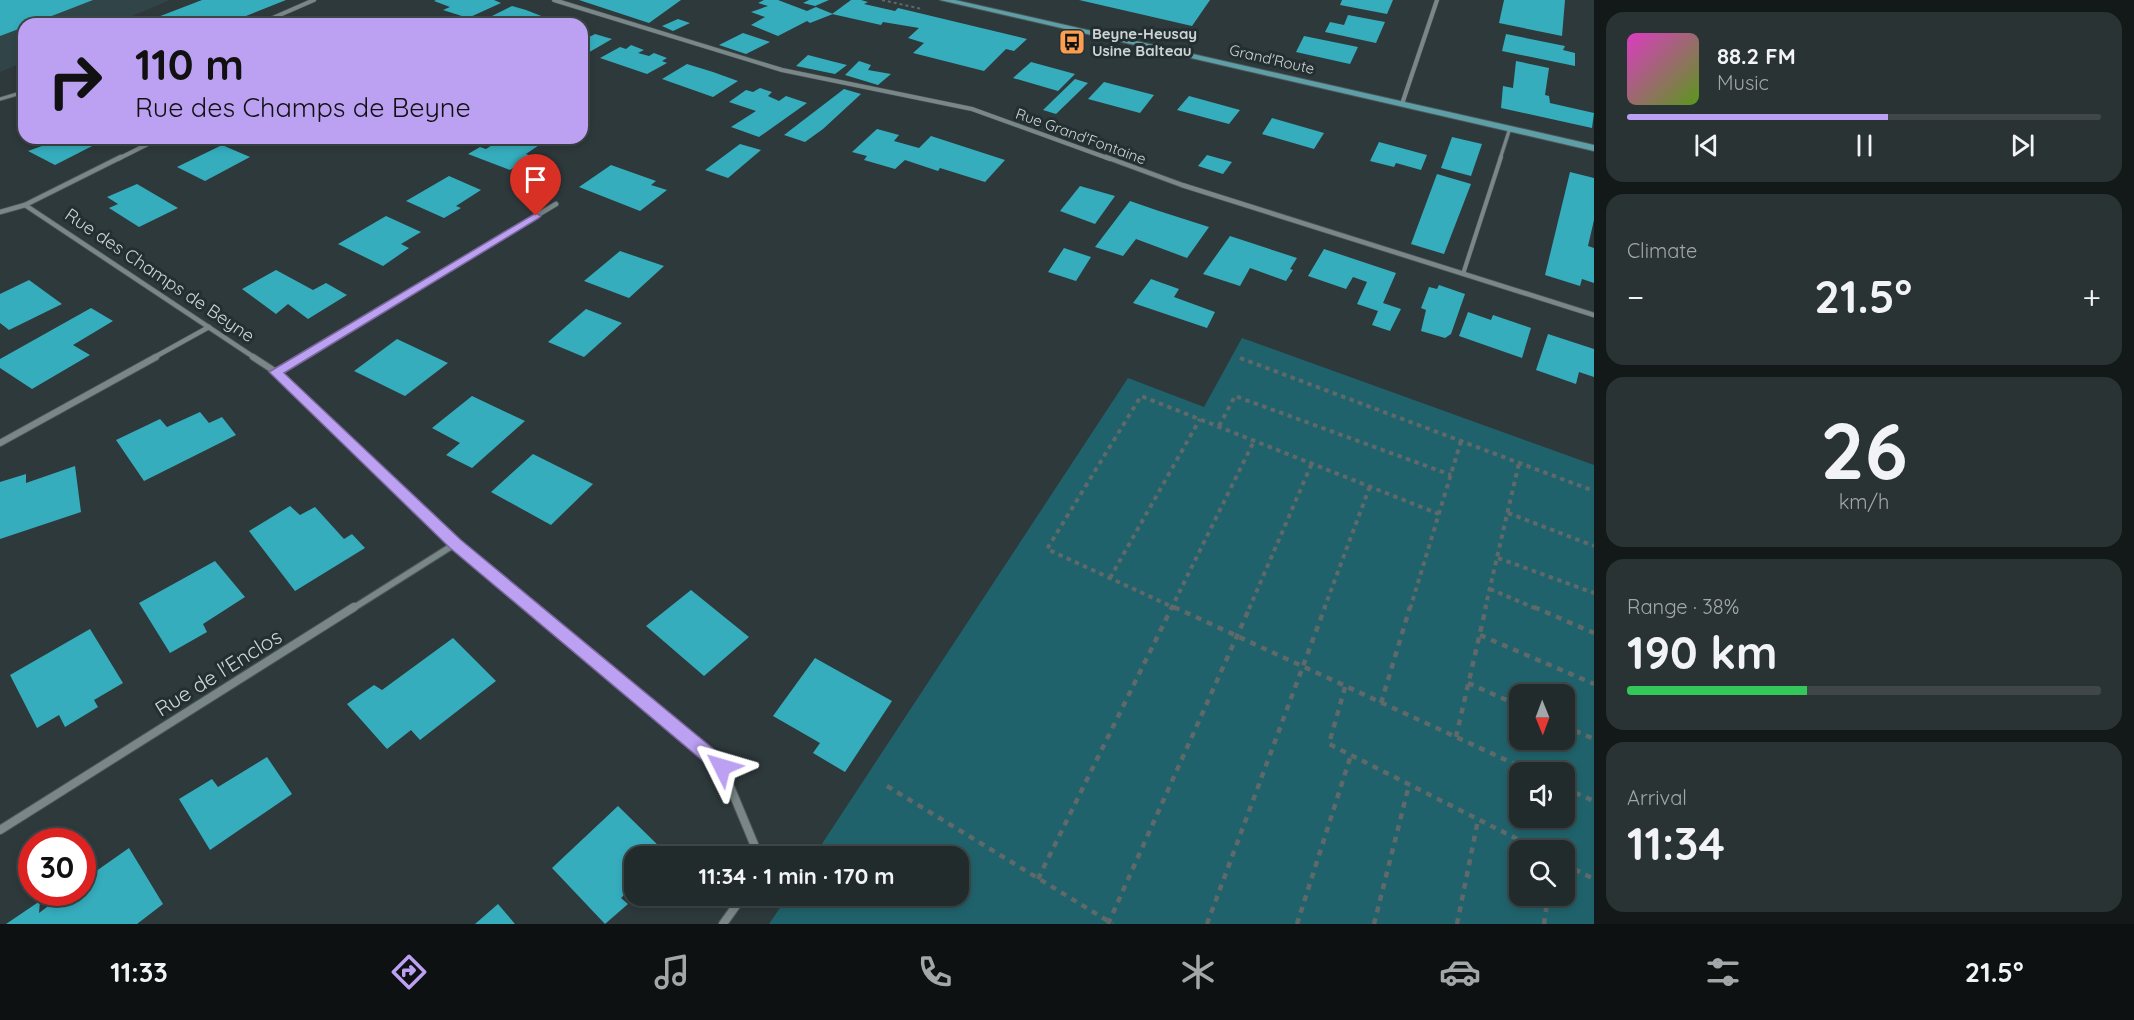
<!DOCTYPE html>
<meta charset="utf-8">
<style>
:root{--surface:#222b2c;--page:#2a3334;--text:#f1f3f6;--muted:#a2a7a9;--line:#3f4748;--accent:#bca0f2}
body{margin:0;font-family:Quicksand,sans-serif;background:var(--page);color:var(--text);height:100vh;display:flex;flex-direction:column;font-size:22px;white-space:nowrap}
*{box-sizing:border-box;margin:0}
p{font-size:20px;color:var(--muted)}
.icon{flex:none;width:33px;height:33px;fill:none;stroke:currentColor;stroke-width:2;stroke-linecap:round;stroke-linejoin:round}
.map{position:relative;flex:1;overflow:hidden}
.details{display:flex;flex-direction:column;gap:12px;padding:12px;background:#131818;width:540px}
.details>*{flex:none}
.banner{position:absolute;left:18px;top:18px;width:570px;height:126px;border-radius:18px;box-shadow:0 3px 9px #0003,0 0 0 2px var(--line);background:#bca0f2;color:#111;overflow:hidden}
.needle{width:39px;rotate:179deg}
.controls{position:absolute;left:1509px;top:684px;display:grid;gap:12px}
.controls a{display:grid;place-items:center;width:66px;height:66px;border-radius:12px;background:var(--surface);box-shadow:0 3px 9px #0003,0 0 0 2px var(--line);font-size:30px}
.speed{position:absolute;left:18px;top:828px;display:flex;gap:12px;font-size:30px;font-weight:700;text-align:center}
.speed>*{display:grid;place-content:center;width:78px;height:78px;border-radius:50%;background:var(--surface);box-shadow:0 3px 9px #0003,0 0 0 2px var(--line);line-height:1}
.speed .limit{border:9px solid #d22;background:#fff;color:#111}
.pin{position:absolute;display:grid;place-items:center;width:51px;height:51px;color:#fff;margin:-62px -26px;border-radius:50% 50% 50% 0;rotate:-45deg;box-shadow:0 0 6px #0007}
.pin .icon{rotate:45deg}
.me{position:absolute;width:66px;margin:-33px;rotate:310deg;stroke-linejoin:round;filter:drop-shadow(0 0 4px #0008)}
.turn{display:flex;align-items:center;gap:21px;height:126px;padding:0 18px;font-size:27px}
.turn .icon{width:78px;height:78px;stroke-width:2.5}
.turn b{display:block;font-size:42px;line-height:51px}
.big{font-size:45px;font-weight:800;line-height:1.1}
.details .card{flex:1;display:flex;flex-direction:column;justify-content:center;gap:9px;min-width:0;padding:0 21px;border-radius:18px;background:var(--page)}
.details .dial{align-items:center;gap:0}
.dial b{font-size:78px;line-height:1}
.song{display:flex;align-items:center;gap:18px}
.cover{width:72px;height:72px;border-radius:9px;background:linear-gradient(135deg,hsl(310 70% 55%),hsl(90 70% 35%))}
.played{height:6px;border-radius:3px;background:linear-gradient(90deg,var(--accent) 55%,var(--line) 55%)}
.keys{display:flex;justify-content:space-around;direction:ltr}
.heat{display:flex;justify-content:space-between;align-items:center;font-size:33px;direction:ltr}
.charge{height:9px;border-radius:4px;background:linear-gradient(90deg,#34c759 38%,var(--line) 0)}
.trip{position:absolute;left:624px;top:846px;width:345px;height:60px;border-radius:18px;background:var(--surface);box-shadow:0 3px 9px #0003,0 0 0 2px var(--line);font-weight:800;line-height:60px;text-align:center}
.dock{display:flex;height:96px;justify-content:space-around;align-items:center;background:#0e1112;color:var(--muted)}
.dock .icon{width:42px;height:42px}
.dock .on{color:var(--accent)}
.dock b{font-size:27px;color:var(--text)}
main{display:flex;flex:1;min-height:0}
.map>svg:first-child{display:block}
.built{fill:#314548}
.green{fill:#20626b;fill-rule:evenodd}
.building{fill:#35adbd}
.lines{fill:none;stroke-linecap:round;stroke-linejoin:round}
.lane-far1-casing{stroke:#4d5758;stroke-width:4.5}
.lane-casing{stroke:#4d5758;stroke-width:5}
.street-far3-casing{stroke:#4d5758;stroke-width:5}
.street-far2-casing{stroke:#4d5758;stroke-width:6}
.street-far1-casing{stroke:#4d5758;stroke-width:8}
.street-casing{stroke:#4d5758;stroke-width:10}
.primary-casing{stroke:#4d5758;stroke-width:2}
.path-far2{stroke:#5f696a;stroke-width:2;stroke-dasharray:3 3;stroke-linecap:butt}
.path-far1{stroke:#5f696a;stroke-width:4;stroke-dasharray:4.5 4.5;stroke-linecap:butt}
.path{stroke:#5f696a;stroke-width:4.5;stroke-dasharray:6 6;stroke-linecap:butt}
.lane-far1{stroke:#7a8789;stroke-width:3}
.lane{stroke:#7a8789;stroke-width:4}
.street-far3{stroke:#7a8789;stroke-width:4}
.street-far2{stroke:#7a8789;stroke-width:4.5}
.street-far1{stroke:#7a8789;stroke-width:6}
.street{stroke:#7a8789;stroke-width:8}
.primary{fill:#5d9ea7;fill-rule:evenodd}
.route{fill:#bca0f2;stroke:#7a689d;stroke-width:1.5}
.labels{text-anchor:middle;dominant-baseline:central;stroke-width:6;stroke-linejoin:round;paint-order:stroke}
.far-poi-label{font-size:15px;font-weight:bold;fill:#cdd4d5;stroke:#242f31;text-anchor:start}
.far-street-label{font-size:15px;fill:#cdd4d5;stroke:#242f31}
.street-label{font-size:18px;fill:#cdd4d5;stroke:#242f31}
.near-street-label{font-size:21px;fill:#cdd4d5;stroke:#242f31}
</style>
<main>
<div class="map">
<svg width="1594" height="924" viewBox="0 0 1594 924">
<rect width="100%" height="100%" fill="#2e393b"/>
<path class="built" d="M 0,0 L 170,0 L 113,24 L 24,24 L 24,62 L 0,72 Z"/>
<path class="green" d="M 1242,338 L 1594,465 L 1594,924 L 769,924 L 788,896 L 958,896 L 958,856 L 814,856 L 1128,378 L 1204,407 ZM 1520,694 L 1564,694 L 1564,740 L 1520,740 ZM 1520,772 L 1564,772 L 1564,818 L 1520,818 ZM 1520,850 L 1564,850 L 1564,896 L 1520,896 Z"/>
<g class="building">
<path d="M 0,0 L 93,0 L 31,24 L 24,24 L 24,27 L 0,36 Z"/>
<path d="M 202,0 L 286,0 L 226,24 L 159,24 L 150,20 Z"/>
<path d="M 436,0 L 494,0 L 501,3 L 468,18 L 443,10 L 450,7 L 434,1 Z"/>
<path d="M 579,0 L 681,0 L 649,23 Z"/>
<path d="M 764,0 L 778,0 L 807,11 L 816,7 L 833,14 L 810,23 L 807,21 L 778,36 L 751,25 L 765,17 L 751,12 L 768,6 L 758,3 Z"/>
<path d="M 809,0 L 829,0 L 815,6 L 803,3 Z"/>
<path d="M 851,0 L 861,0 L 868,2 L 864,4 L 895,11 L 898,8 L 1027,39 L 1014,51 L 1006,49 L 984,71 L 913,53 L 924,43 L 908,38 L 919,28 L 883,22 L 881,25 L 832,14 Z"/>
<path d="M 1079,0 L 1210,0 L 1192,26 Z"/>
<path d="M 1342,0 L 1393,0 L 1387,14 L 1340,5 Z"/>
<path d="M 1504,0 L 1565,0 L 1562,36 L 1499,23 Z"/>
<path d="M 512,6 L 526,10 L 554,21 L 548,24 L 501,24 L 486,19 Z"/>
<path d="M 1348,15 L 1385,22 L 1376,43 L 1325,32 L 1330,22 L 1344,25 Z"/>
<path d="M 678,19 L 690,23 L 673,31 L 662,26 Z"/>
<path d="M 743,33 L 770,42 L 746,54 L 719,45 Z"/>
<path d="M 595,34 L 612,39 L 586,54 L 582,52 L 582,35 L 589,37 Z"/>
<path d="M 1506,34 L 1565,46 L 1563,50 L 1575,53 L 1575,66 L 1502,51 Z"/>
<path d="M 1304,36 L 1358,47 L 1350,64 L 1296,52 Z"/>
<path d="M 631,45 L 644,50 L 638,53 L 649,56 L 654,53 L 667,58 L 662,61 L 667,63 L 647,74 L 600,58 L 620,47 L 626,49 Z"/>
<path d="M 808,55 L 831,61 L 847,65 L 835,74 L 796,66 Z"/>
<path d="M 859,61 L 871,65 L 868,70 L 891,74 L 878,85 L 845,75 Z"/>
<path d="M 1516,61 L 1549,68 L 1545,95 L 1549,96 L 1550,103 L 1594,113 L 1592,128 L 1501,108 L 1503,86 L 1513,88 Z"/>
<path d="M 1031,62 L 1075,74 L 1058,91 L 1013,78 Z"/>
<path d="M 687,64 L 713,72 L 738,81 L 713,97 L 662,79 Z"/>
<path d="M 1075,79 L 1088,83 L 1056,114 L 1043,110 Z"/>
<path d="M 1104,82 L 1154,95 L 1140,113 L 1088,99 Z"/>
<path d="M 760,88 L 772,92 L 768,96 L 779,101 L 786,96 L 807,103 L 759,137 L 731,127 L 756,111 L 729,102 L 746,90 L 753,92 Z"/>
<path d="M 844,89 L 861,94 L 823,129 L 805,142 L 784,135 Z"/>
<path d="M 1189,96 L 1240,110 L 1229,124 L 1177,110 Z"/>
<path d="M 1272,118 L 1324,133 L 1314,149 L 1262,134 Z"/>
<path d="M 877,129 L 899,135 L 894,141 L 919,148 L 931,136 L 1005,160 L 985,182 L 940,168 L 938,171 L 905,160 L 895,169 L 864,160 L 867,156 L 852,152 Z"/>
<path d="M 1452,137 L 1482,144 L 1471,176 L 1441,168 Z"/>
<path d="M 64,138 L 95,138 L 102,141 L 55,165 L 28,151 Z"/>
<path d="M 503,138 L 544,138 L 548,139 L 526,154 L 532,156 L 510,170 L 468,154 L 480,147 L 486,149 Z"/>
<path d="M 1379,142 L 1427,155 L 1421,170 L 1396,163 L 1394,167 L 1370,161 Z"/>
<path d="M 740,144 L 761,150 L 728,178 L 705,170 Z"/>
<path d="M 222,145 L 250,157 L 205,181 L 177,167 Z"/>
<path d="M 1207,155 L 1232,162 L 1223,174 L 1198,166 Z"/>
<path d="M 611,165 L 656,181 L 651,185 L 667,190 L 640,211 L 579,187 Z"/>
<path d="M 1570,172 L 1594,178 L 1594,220 L 1588,246 L 1594,248 L 1594,283 L 1582,279 L 1580,286 L 1545,275 Z"/>
<path d="M 1437,174 L 1471,184 L 1444,254 L 1411,244 Z"/>
<path d="M 449,176 L 481,190 L 456,206 L 461,208 L 444,218 L 406,201 Z"/>
<path d="M 137,184 L 178,208 L 139,227 L 109,208 L 118,204 L 107,197 Z"/>
<path d="M 1080,186 L 1115,196 L 1095,224 L 1060,211 Z"/>
<path d="M 1130,201 L 1159,211 L 1209,227 L 1187,258 L 1136,239 L 1123,256 L 1095,247 Z"/>
<path d="M 386,216 L 421,232 L 401,244 L 409,248 L 383,266 L 338,244 Z"/>
<path d="M 1230,236 L 1297,258 L 1290,269 L 1293,270 L 1286,281 L 1250,268 L 1240,286 L 1203,274 Z"/>
<path d="M 1064,248 L 1091,257 L 1076,281 L 1048,272 Z"/>
<path d="M 1324,249 L 1396,273 L 1383,303 L 1401,309 L 1390,331 L 1372,325 L 1378,311 L 1357,304 L 1367,282 L 1353,277 L 1346,289 L 1308,276 Z"/>
<path d="M 620,251 L 664,266 L 629,298 L 584,281 Z"/>
<path d="M 276,270 L 313,290 L 326,283 L 347,295 L 308,319 L 288,304 L 276,314 L 242,289 Z"/>
<path d="M 1151,279 L 1179,289 L 1174,297 L 1215,312 L 1207,328 L 1133,303 Z"/>
<path d="M 29,280 L 62,304 L 9,330 L 0,323 L 0,294 Z"/>
<path d="M 1439,285 L 1465,294 L 1451,334 L 1445,338 L 1421,331 L 1426,310 L 1421,308 L 1429,287 L 1437,289 Z"/>
<path d="M 91,308 L 113,321 L 73,345 L 90,355 L 32,389 L 0,368 L 0,359 Z"/>
<path d="M 586,309 L 622,323 L 584,357 L 548,342 Z"/>
<path d="M 1468,312 L 1491,320 L 1493,315 L 1531,328 L 1522,358 L 1459,336 Z"/>
<path d="M 1548,334 L 1594,349 L 1594,377 L 1579,372 L 1576,384 L 1536,370 Z"/>
<path d="M 397,339 L 448,363 L 405,396 L 354,371 Z"/>
<path d="M 472,396 L 525,421 L 472,468 L 446,455 L 460,443 L 432,428 Z"/>
<path d="M 200,412 L 209,423 L 222,417 L 236,435 L 144,481 L 116,440 L 160,419 L 167,427 Z"/>
<path d="M 533,454 L 593,484 L 551,525 L 491,492 Z"/>
<path d="M 75,466 L 81,512 L 0,539 L 0,482 L 26,474 L 26,483 Z"/>
<path d="M 290,506 L 300,515 L 315,507 L 344,539 L 352,534 L 365,548 L 295,591 L 249,531 Z"/>
<path d="M 215,561 L 245,597 L 203,624 L 207,632 L 170,653 L 139,603 Z"/>
<path d="M 691,590 L 749,637 L 704,676 L 646,626 Z"/>
<path d="M 90,629 L 123,683 L 94,700 L 98,707 L 65,727 L 59,715 L 37,728 L 10,675 Z"/>
<path d="M 453,638 L 496,681 L 420,740 L 411,730 L 387,749 L 347,704 L 374,685 L 382,690 Z"/>
<path d="M 815,658 L 892,701 L 845,772 L 813,753 L 820,743 L 773,716 Z"/>
<path d="M 267,757 L 292,794 L 210,850 L 179,799 L 212,779 L 218,787 Z"/>
<path d="M 618,806 L 666,853 L 663,856 L 634,856 L 634,885 L 621,898 L 628,904 L 605,924 L 552,868 Z"/>
<path d="M 129,848 L 163,904 L 137,924 L 6,924 L 40,901 L 39,913 L 67,892 L 82,892 L 82,881 Z"/>
<path d="M 498,904 L 515,924 L 475,924 Z"/>
</g>
<g class="lines">
<defs>
<g id="lane-far1">
<path d="M 0,99 L 24,92"/>
<path d="M 1500,159 L 1510,128"/>
</g>
<path id="lane" d="M 1463,274 L 1501,157"/>
<g id="street-far3">
<path d="M 554,0 L 782,70 L 972,109 L 1110,159"/>
<path d="M 259,24 L 314,0"/>
<path d="M 1402,104 L 1437,0"/>
<path d="M 118,159 L 160,138"/>
</g>
<g id="street-far2">
<path d="M 1106,157 L 1182,185 L 1594,315"/>
<path d="M 25,205 L 255,358"/>
<path d="M 0,212 L 25,205 L 121,157"/>
<path d="M 153,358 L 209,327"/>
<path d="M 299,358 L 556,204"/>
</g>
<g id="street-far1">
<path d="M 253,357 L 276,372 L 455,544 L 533,609"/>
<path d="M 276,372 L 302,357"/>
<path d="M 0,443 L 156,357"/>
<path d="M 352,609 L 455,544"/>
</g>
<g id="street">
<path d="M 531,607 L 722,767 L 759,856"/>
<path d="M 0,830 L 354,607"/>
<path d="M 723,924 L 743,896"/>
</g>
<path id="primary" d="M 940,0 L 955,0 L 1594,145 L 1594,151 Z"/>
</defs>
<use href="#lane-far1" class="lane-far1-casing"/>
<use href="#lane" class="lane-casing"/>
<use href="#street-far3" class="street-far3-casing"/>
<use href="#street-far2" class="street-far2-casing"/>
<use href="#street-far1" class="street-far1-casing"/>
<use href="#street" class="street-casing"/>
<use href="#primary" class="primary-casing"/>
<path class="path-far2" d="M 882,0 L 922,9"/>
<g class="path-far1">
<path d="M 1240,358 L 1594,491"/>
<path d="M 1219,426 L 1235,396 L 1451,475"/>
<path d="M 1508,513 L 1594,546"/>
<path d="M 1498,558 L 1594,593"/>
<path d="M 1110,578 L 1200,419"/>
<path d="M 1490,589 L 1537,609"/>
<path d="M 1171,609 L 1254,441"/>
<path d="M 1177,609 L 1047,549 L 1141,396 L 1439,514"/>
<path d="M 1249,609 L 1312,463"/>
<path d="M 1324,609 L 1370,486"/>
<path d="M 1410,609 L 1461,441"/>
<path d="M 1485,609 L 1519,463"/>
</g>
<g class="path">
<path d="M 1174,607 L 1532,772"/>
<path d="M 1534,607 L 1594,633"/>
<path d="M 1480,635 L 1594,684"/>
<path d="M 1468,683 L 1520,706"/>
<path d="M 1345,687 L 1329,744 L 1539,850"/>
<path d="M 1381,703 L 1410,607"/>
<path d="M 1564,726 L 1594,739"/>
<path d="M 1456,737 L 1486,607"/>
<path d="M 887,786 L 1113,924"/>
<path d="M 1564,788 L 1594,801"/>
<path d="M 1564,864 L 1594,879"/>
<path d="M 1038,879 L 1172,607"/>
<path d="M 1108,924 L 1250,607"/>
<path d="M 1207,924 L 1325,607"/>
<path d="M 1297,924 L 1351,755"/>
<path d="M 1374,924 L 1409,785"/>
<path d="M 1457,924 L 1478,820"/>
<path d="M 1544,924 L 1548,896"/>
</g>
<use href="#lane-far1" class="lane-far1"/>
<use href="#lane" class="lane"/>
<use href="#street-far3" class="street-far3"/>
<use href="#street-far2" class="street-far2"/>
<use href="#street-far1" class="street-far1"/>
<use href="#street" class="street"/>
<use href="#primary" class="primary"/>
</g>
<path class="route" d="M 536,213 L 541,216 L 539,218 L 284,373 L 461,540 L 728,761 L 731,767 L 728,772 L 722,775 L 716,772 L 450,548 L 269,372 Z"/>
<defs>
<symbol id="bus-square" viewBox="-11 -11 22 22"><rect x="-9" y="-9" width="18" height="18" rx="4" fill="#fb9e51" stroke="#242f31"/><path d="M-5-6H5V4H4V6H2V4H-2V6H-4V4H-5ZM-3.5-4V0h7V-4ZM-3.5 1.2v1.5H-2V1.2ZM2 1.2v1.5H3.5V1.2Z" fill="#111"/></symbol>
</defs>
<g fill-rule="evenodd">
<use href="#bus-square" x="1057" y="27" width="30" height="30"/>
</g>
<g class="labels">
<g class="far-poi-label">
<text x="1092" y="33">Beyne-Heusay<tspan x="1092" dy="17">Usine Balteau</tspan></text>
</g>
<g class="far-street-label">
<text transform="translate(1272 59) rotate(13)">Grand'Route</text>
<text transform="translate(1081 136) rotate(20)">Rue Grand'Fontaine</text>
</g>
<g class="street-label">
<text transform="translate(160 275) rotate(34)">Rue des Champs de Beyne</text>
</g>
<g class="near-street-label">
<text transform="translate(218 672) rotate(-32)">Rue de l'Enclos</text>
</g>
</g>
</svg>
<div class="controls">
<a><svg class="needle" viewBox="-14 -14 28 28"><path d="M0-13l5 13h-10z" fill="#e53935"/><path d="M0 13l5-13h-10z" fill="#a2a7a9"/></svg></a>
<a><svg class="icon" aria-label="sound" viewBox="0 0 24 24"><path d="M4 9h4l5-4v14l-5-4H4zM17 9q2 3 0 6"/></svg></a>
<a><svg class="icon" aria-label="search" viewBox="0 0 24 24"><circle cx="10" cy="10" r="6"/><path d="M15 15l6 6"/></svg></a>
</div>
<div class="speed"><div class="limit">30</div></div>
<div class="pin" style="left:536px;top:216px;background:#d93025"><svg class="icon" aria-label="arrive" viewBox="0 0 24 24"><path d="M6 21V4h12l-3 4 3 4H6"/></svg></div>
<svg class="me" style="left:722px;top:767px" viewBox="-20 -20 40 40"><path d="M0-17L14 15 0 8-14 15z" fill="#bca0f2" stroke="#fff" stroke-width="4"/></svg>
<div class="trip">11:34 · 1 min · 170 m</div>
<div class="banner">
<div class="turn"><svg class="icon" aria-label="right" viewBox="0 0 24 24"><path d="M7 20v-9h11M14 6l5 5-5 5"/></svg><div><b>110 m</b>Rue des Champs de Beyne</div></div>
</div>
</div>
<section class="details">
<div class="card">
<div class="song"><i class="cover"></i><div><b>88.2 FM</b><p>Music</p></div></div>
<div class="played"></div>
<div class="keys"><svg class="icon" aria-label="previous" viewBox="0 0 24 24"><path d="M18 5L8 12l10 7zM5 5v14"/></svg><svg class="icon" aria-label="pause" viewBox="0 0 24 24"><path d="M8 5v14M16 5v14"/></svg><svg class="icon" aria-label="next" viewBox="0 0 24 24"><path d="M6 5l10 7-10 7zM19 5v14"/></svg></div>
</div>
<div class="card"><p>Climate</p>
<div class="heat"><a>−</a><b class="big">21.5°</b><a>+</a></div>
</div>
<div class="card dial"><b>26</b><p>km/h</p></div>
<div class="card"><p>Range · 38%</p><b class="big">190 km</b><div class="charge"></div></div>
<div class="card"><p>Arrival</p><b class="big">11:34</b></div>
</section>
</main>
<nav class="dock">
<b>11:33</b>
<svg class="icon on" aria-label="directions" viewBox="0 0 24 24"><path d="M12 3l9 9-9 9-9-9zM9 14v-3h6M13 9l2 2-2 2"/></svg>
<svg class="icon" aria-label="music" viewBox="0 0 24 24"><path d="M9 18V5l10-2v13"/><circle cx="6" cy="18" r="3"/><circle cx="16" cy="16" r="3"/></svg>
<svg class="icon" aria-label="phone" viewBox="0 0 24 24"><path d="M5 4h4l2 5-3 2q2 4 5 5l2-3 5 2v4C11 20 4 13 5 4z"/></svg>
<svg class="icon" aria-label="climate" viewBox="0 0 24 24"><path d="M12 3v18M4 7l16 10M4 17L20 7"/></svg>
<svg class="icon" aria-label="car" viewBox="0 0 24 24"><path d="M5 17H2v-5l4-1 3-4h7l3 4 3 1v5h-3M9 17h6M6 11h13"/><circle cx="7" cy="17" r="2"/><circle cx="17" cy="17" r="2"/></svg>
<svg class="icon" aria-label="filters" viewBox="0 0 24 24"><path d="M4 7h16M4 17h16"/><circle cx="9" cy="7" r="2"/><circle cx="15" cy="17" r="2"/></svg>
<b>21.5°</b>
</nav>
